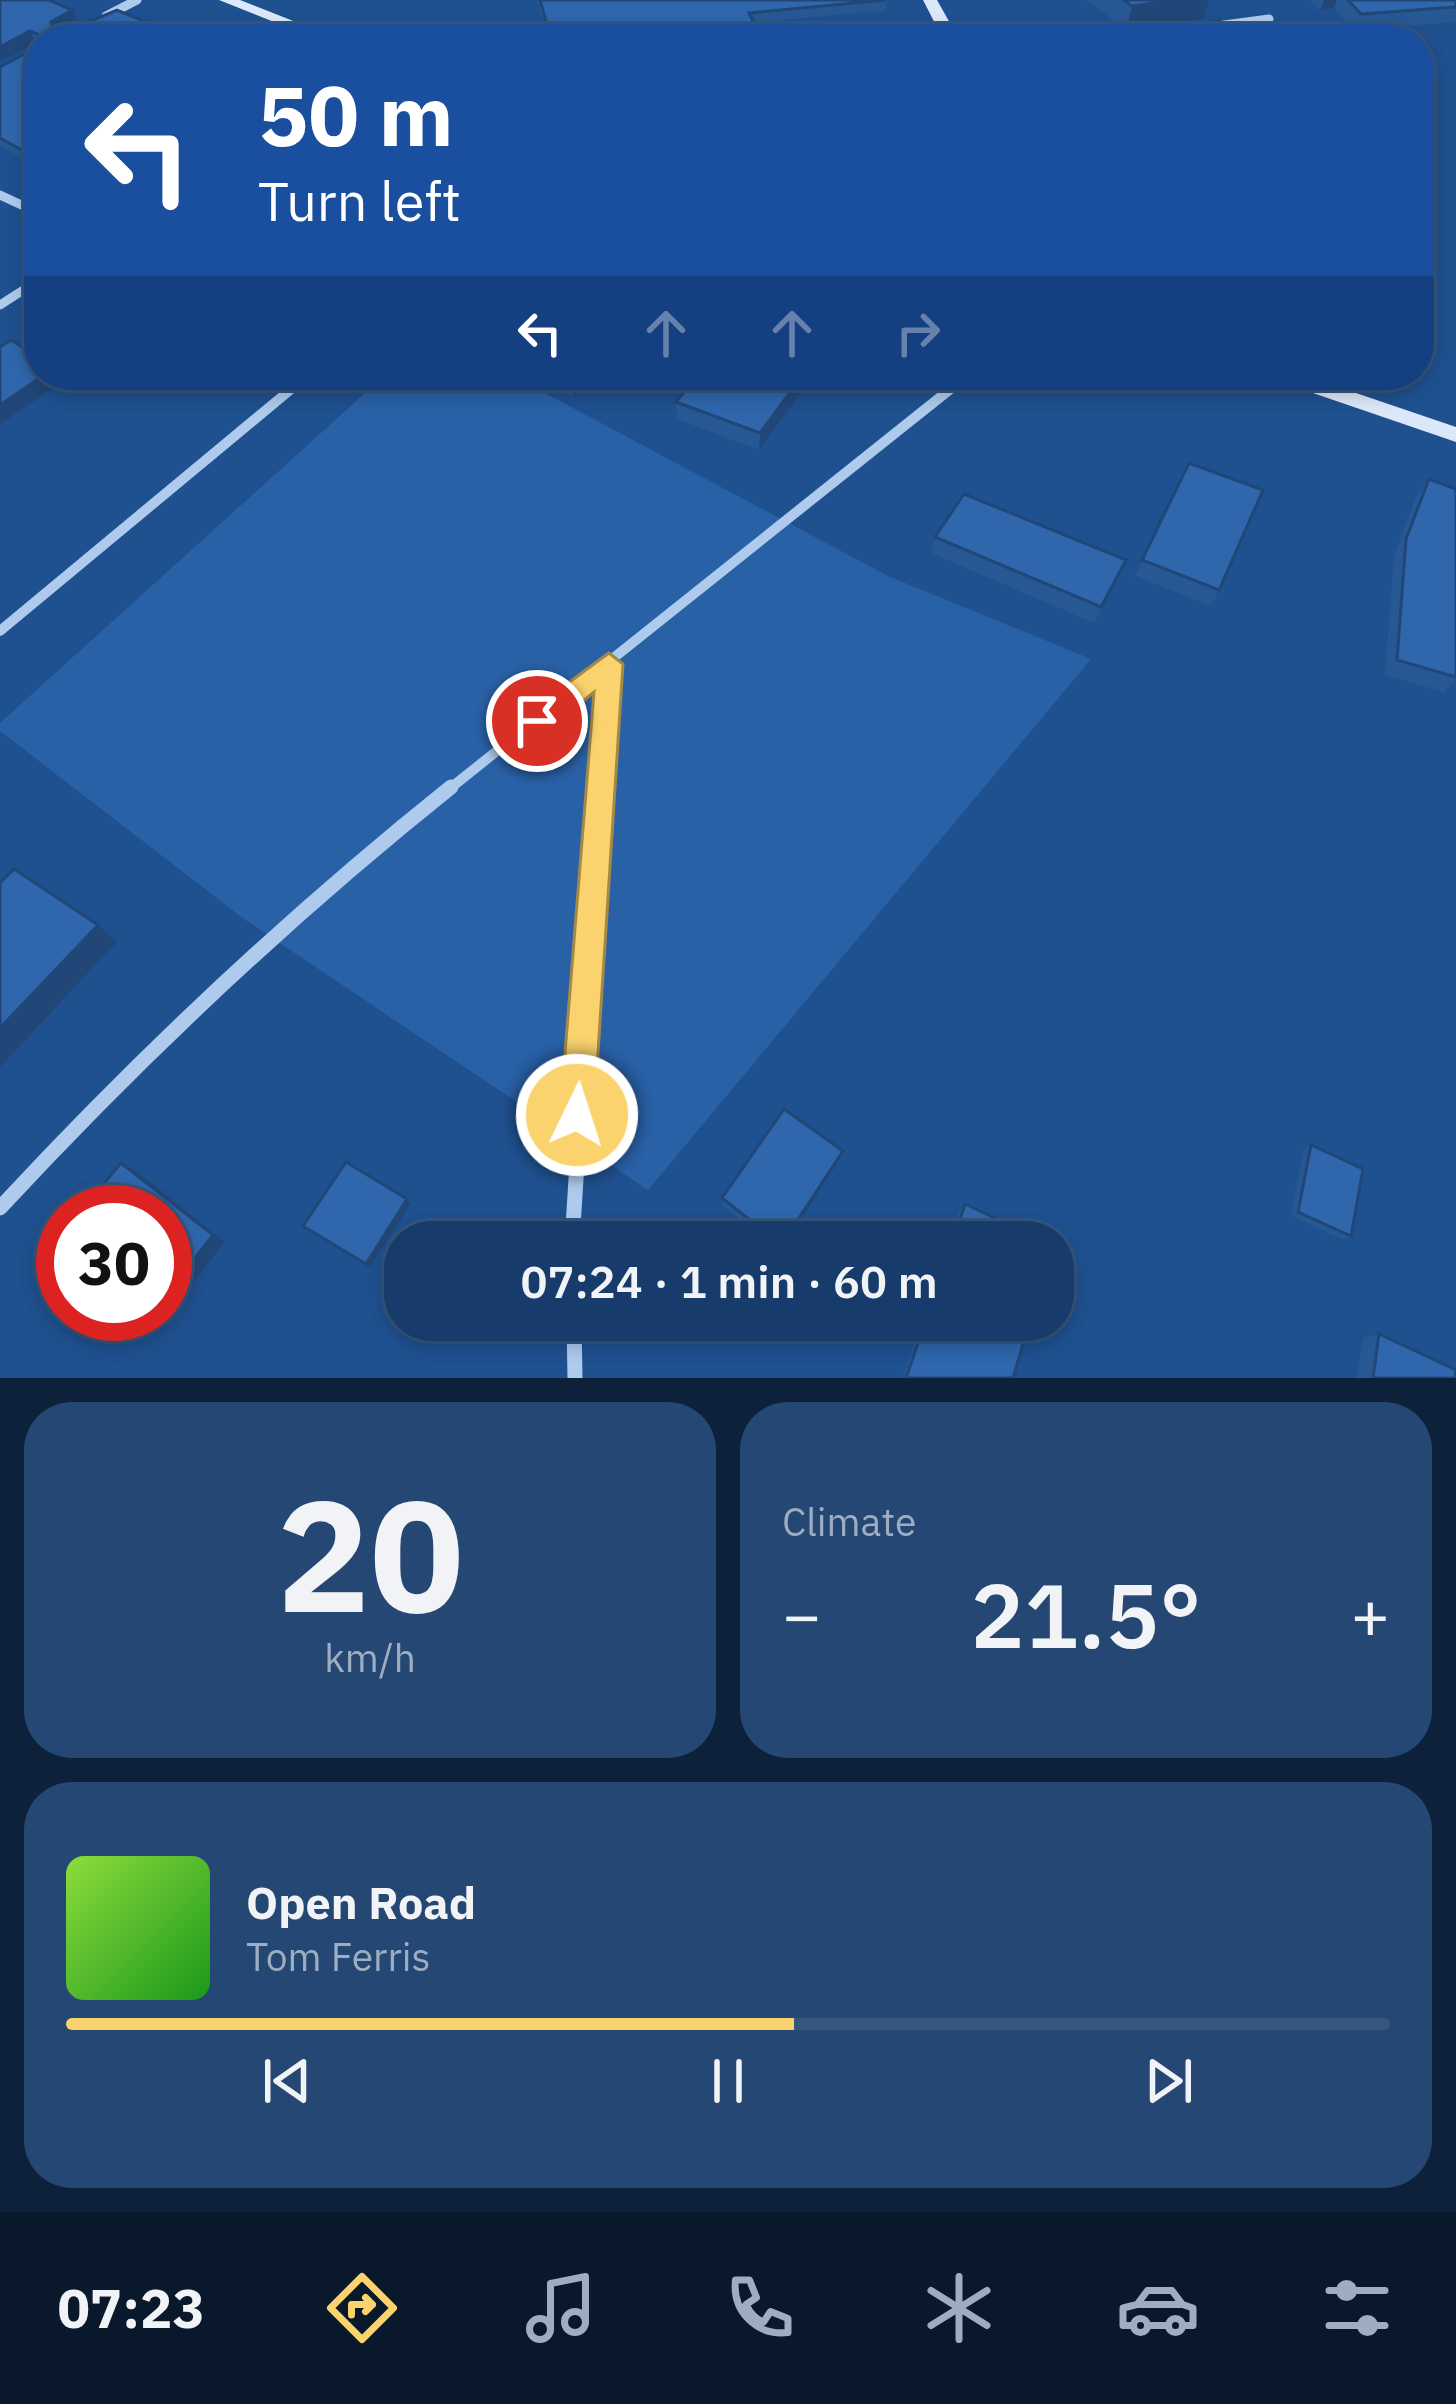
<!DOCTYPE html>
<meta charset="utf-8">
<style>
:root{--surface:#173c6b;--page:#244773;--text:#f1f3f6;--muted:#9eadc1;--line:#36567e;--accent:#fbd36e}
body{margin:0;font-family:"IBM Plex Sans",sans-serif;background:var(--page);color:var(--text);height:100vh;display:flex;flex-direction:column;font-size:45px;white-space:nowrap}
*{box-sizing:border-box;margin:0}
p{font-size:39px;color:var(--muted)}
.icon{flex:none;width:66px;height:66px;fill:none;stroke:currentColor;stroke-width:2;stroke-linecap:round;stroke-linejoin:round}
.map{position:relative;height:1378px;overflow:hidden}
.details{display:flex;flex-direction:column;gap:24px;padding:24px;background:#0d213b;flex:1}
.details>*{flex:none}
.top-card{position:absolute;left:24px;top:24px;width:1410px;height:366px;border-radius:48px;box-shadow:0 6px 18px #0003,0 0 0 3px var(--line);background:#1a4fa0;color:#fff;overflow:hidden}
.speed{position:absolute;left:36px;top:1185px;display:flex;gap:24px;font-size:60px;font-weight:700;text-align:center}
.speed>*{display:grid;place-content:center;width:156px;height:156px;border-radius:50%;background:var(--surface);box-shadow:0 6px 18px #0003,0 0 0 3px var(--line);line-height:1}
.speed .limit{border:18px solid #d22;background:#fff;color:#111}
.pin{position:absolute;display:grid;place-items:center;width:102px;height:102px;color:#fff;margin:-51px;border:6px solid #fff;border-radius:50%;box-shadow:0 3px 12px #0007}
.me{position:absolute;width:132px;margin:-66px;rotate:4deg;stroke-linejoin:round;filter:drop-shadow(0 0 9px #0008)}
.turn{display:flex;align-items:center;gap:42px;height:252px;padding:0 36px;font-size:54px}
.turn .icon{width:156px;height:156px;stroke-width:2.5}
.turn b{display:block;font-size:84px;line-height:102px}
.lanes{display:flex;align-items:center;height:114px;padding:0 36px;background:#0003;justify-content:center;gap:60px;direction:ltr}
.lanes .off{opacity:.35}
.big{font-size:90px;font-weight:600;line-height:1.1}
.details .card{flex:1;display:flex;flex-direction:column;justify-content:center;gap:18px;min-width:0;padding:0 42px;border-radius:48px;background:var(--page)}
.details .dial{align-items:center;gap:0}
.dial b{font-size:156px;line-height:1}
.song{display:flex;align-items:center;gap:36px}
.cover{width:144px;height:144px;border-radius:18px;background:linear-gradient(135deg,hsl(90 70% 55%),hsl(120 70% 35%))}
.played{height:12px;border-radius:6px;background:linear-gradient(90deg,var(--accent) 55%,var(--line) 55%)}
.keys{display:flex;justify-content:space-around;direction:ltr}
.heat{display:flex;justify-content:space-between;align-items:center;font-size:66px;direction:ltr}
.details .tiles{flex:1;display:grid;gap:24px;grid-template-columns:1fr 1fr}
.card:last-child{grid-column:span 2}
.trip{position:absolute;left:384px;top:1221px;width:690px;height:120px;border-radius:48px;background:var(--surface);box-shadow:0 6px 18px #0003,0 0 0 3px var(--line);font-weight:600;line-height:120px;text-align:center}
.tab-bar{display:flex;height:192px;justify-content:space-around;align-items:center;background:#09182b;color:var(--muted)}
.tab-bar .icon{width:84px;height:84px}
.tab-bar .on{color:var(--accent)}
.tab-bar b{font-size:54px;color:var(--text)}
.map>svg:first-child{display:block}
.green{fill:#2961a7}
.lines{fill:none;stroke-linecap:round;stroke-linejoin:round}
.street-far2{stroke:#aecaed;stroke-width:9}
.street-far1{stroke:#aecaed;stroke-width:10}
.street{stroke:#aecaed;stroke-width:15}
.secondary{fill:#dbe8f9;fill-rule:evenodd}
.wall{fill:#285894}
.shaded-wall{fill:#214778}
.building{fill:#2f66ac;stroke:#214778;stroke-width:3}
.route{fill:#fbd36e;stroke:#a38948;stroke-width:3}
</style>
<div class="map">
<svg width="1456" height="1378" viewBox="0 0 1456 1378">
<rect width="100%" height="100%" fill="#1f508f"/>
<path class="green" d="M 385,375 L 511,375 L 888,576 L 1091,659 L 648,1190 L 244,919 L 0,731 L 0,723 Z"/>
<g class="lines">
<g class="street-far2">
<path d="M 106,16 L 137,0"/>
<path d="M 1209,27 L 1269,19"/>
<path d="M 1125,39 L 1159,34"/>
<path d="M 0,195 L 39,213"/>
<path d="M 0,305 L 39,280"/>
</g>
<g class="street-far1">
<path d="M 0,631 L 308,375"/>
<path d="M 448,790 L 968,375"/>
<path d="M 601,790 L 609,664"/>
</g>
<g class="street">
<path d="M 0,1208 C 139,1058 291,915 451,787"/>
<path d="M 572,1242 L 601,787"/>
<path d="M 574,1320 L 575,1378"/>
</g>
<g class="secondary">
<path d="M 219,0 L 240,0 L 339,39 L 317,39 Z"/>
<path d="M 923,0 L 937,0 L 959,39 L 943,39 Z"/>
<path d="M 1272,375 L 1303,375 L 1456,427 L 1456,442 L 1275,380 Z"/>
</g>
</g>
<g class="wall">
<path d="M 0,0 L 72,10 L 77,21 L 56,35 L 187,39 L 39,39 L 39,44 Z"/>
<path d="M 537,0 L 887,0 L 886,10 L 754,23 L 754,33 L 718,39 L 549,39 Z"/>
<path d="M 1087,0 L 1209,0 L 1203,19 L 1126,30 Z"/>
<path d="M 1310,0 L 1456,0 L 1456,22 L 1354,30 L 1334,8 L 1320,10 Z"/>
<path d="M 1150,31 L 1236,39 L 1147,39 Z"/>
<path d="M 39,46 L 39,167 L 0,146 L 0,67 Z"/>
<path d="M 515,375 L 592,375 L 574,396 Z"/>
<path d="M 698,375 L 814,375 L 759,450 L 677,419 L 676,402 Z"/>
<path d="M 1189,463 L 1219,590 L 1211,606 L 1135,576 Z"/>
<path d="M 1429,479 L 1456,489 L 1456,679 L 1444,692 L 1385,675 L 1394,555 L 1417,495 Z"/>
<path d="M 935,537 L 1119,576 L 1094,623 L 931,553 Z"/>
<path d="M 1311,1145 L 1351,1236 L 1343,1240 L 1291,1215 L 1304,1149 Z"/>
<path d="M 843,1151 L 840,1159 L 786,1242 L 769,1242 L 722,1205 L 722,1198 Z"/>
<path d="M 965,1204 L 1046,1242 L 949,1242 L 959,1211 Z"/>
<path d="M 922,1320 L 1030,1320 L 1013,1378 L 903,1378 Z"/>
<path d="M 1379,1334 L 1455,1378 L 1357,1378 L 1363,1338 Z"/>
</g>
<g class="shaded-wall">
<path d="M 1176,0 L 1209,0 L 1203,19 L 1126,30 L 1132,6 Z"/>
<path d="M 1324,0 L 1337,0 L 1334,8 L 1320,10 Z"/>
<path d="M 72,10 L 77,21 L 56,33 L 57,39 L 56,39 L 51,22 Z"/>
<path d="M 754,23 L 754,33 L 718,39 L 652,39 Z"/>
<path d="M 30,31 L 36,43 L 0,62 L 0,47 Z"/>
<path d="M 39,152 L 39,167 L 33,156 Z"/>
<path d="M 44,375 L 61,375 L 64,381 L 0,424 L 0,405 Z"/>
<path d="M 571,375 L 592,375 L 574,396 Z"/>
<path d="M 803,375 L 814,375 L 759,450 L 760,433 Z"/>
<path d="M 98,925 L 117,942 L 0,1067 L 0,1028 Z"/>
<path d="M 843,1151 L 840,1159 L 786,1242 L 783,1242 Z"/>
<path d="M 121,1163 L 136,1171 L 225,1242 L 163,1321 L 149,1317 L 151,1314 L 165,1314 L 165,1296 Z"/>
<path d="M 407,1199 L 411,1203 L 370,1267 L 366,1264 Z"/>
</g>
<g class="building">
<path d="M 0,0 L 49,0 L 72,10 L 51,22 L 54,36 L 117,10 L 187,39 L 41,39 L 42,36 L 30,31 L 0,47 Z"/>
<path d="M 540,0 L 886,0 L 749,13 L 754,23 L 652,39 L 551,39 Z"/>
<path d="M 1124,0 L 1176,0 L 1132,6 Z"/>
<path d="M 1348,0 L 1456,0 L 1456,7 L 1361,14 Z"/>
<path d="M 1220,21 L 1236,39 L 1161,39 L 1150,31 Z"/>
<path d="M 39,46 L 39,152 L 33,156 L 0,138 L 0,67 Z"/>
<path d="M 11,340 L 39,357 L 39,375 L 44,375 L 0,405 L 0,347 Z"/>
<path d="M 698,375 L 803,375 L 760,433 L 676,402 Z"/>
<path d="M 1189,463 L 1263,490 L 1219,590 L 1142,560 Z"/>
<path d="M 1429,479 L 1456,489 L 1456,677 L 1397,660 L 1406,539 Z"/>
<path d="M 964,494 L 1126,560 L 1101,607 L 935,537 Z"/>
<path d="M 14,869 L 98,925 L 0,1028 L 0,883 Z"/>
<path d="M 784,1109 L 843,1151 L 783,1242 L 778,1242 L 722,1198 Z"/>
<path d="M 1311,1145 L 1363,1169 L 1351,1236 L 1298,1212 Z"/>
<path d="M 346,1162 L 407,1199 L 366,1264 L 303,1226 Z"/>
<path d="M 121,1163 L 213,1235 L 165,1296 L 165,1212 L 80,1212 Z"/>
<path d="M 965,1204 L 1046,1242 L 952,1242 Z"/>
<path d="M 63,1231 L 63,1246 L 56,1240 Z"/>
<path d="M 926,1320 L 1030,1320 L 1013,1378 L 906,1378 Z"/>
<path d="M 1379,1334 L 1456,1370 L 1455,1378 L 1373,1378 Z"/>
</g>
<path class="route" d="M 609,653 L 623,664 L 594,1115 L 589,1127 L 577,1132 L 565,1127 L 560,1115 L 594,692 C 575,707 552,736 527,729 L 523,721 L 527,713 Z"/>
</svg>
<div class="speed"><div class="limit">30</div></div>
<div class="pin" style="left:537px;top:721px;background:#d93025"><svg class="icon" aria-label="arrive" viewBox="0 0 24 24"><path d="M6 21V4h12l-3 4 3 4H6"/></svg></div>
<svg class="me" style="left:577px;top:1115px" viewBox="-20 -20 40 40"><circle r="17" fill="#fbd36e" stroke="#fff" stroke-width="3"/><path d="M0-11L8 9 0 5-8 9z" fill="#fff"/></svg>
<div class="trip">07:24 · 1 min · 60 m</div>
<div class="top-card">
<div class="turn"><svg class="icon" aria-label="left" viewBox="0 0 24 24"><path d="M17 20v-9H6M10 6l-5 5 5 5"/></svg><div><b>50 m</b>Turn left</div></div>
<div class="lanes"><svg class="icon" aria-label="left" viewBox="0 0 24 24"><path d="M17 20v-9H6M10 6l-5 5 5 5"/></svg><svg class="icon off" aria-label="ahead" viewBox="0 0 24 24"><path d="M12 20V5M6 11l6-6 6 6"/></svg><svg class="icon off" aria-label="ahead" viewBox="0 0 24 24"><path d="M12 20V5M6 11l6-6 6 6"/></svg><svg class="icon off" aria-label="right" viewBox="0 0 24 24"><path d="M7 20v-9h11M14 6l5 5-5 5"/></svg></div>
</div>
</div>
<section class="details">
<div class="tiles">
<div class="card dial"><b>20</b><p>km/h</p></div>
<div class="card"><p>Climate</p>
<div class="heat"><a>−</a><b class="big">21.5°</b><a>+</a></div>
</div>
<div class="card">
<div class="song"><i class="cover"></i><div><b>Open Road</b><p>Tom Ferris</p></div></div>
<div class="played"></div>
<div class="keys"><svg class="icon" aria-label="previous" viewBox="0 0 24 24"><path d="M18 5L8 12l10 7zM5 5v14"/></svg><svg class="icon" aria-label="pause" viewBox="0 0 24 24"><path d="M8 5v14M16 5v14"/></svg><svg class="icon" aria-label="next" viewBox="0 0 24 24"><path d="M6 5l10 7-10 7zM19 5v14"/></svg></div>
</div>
</div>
</section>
<nav class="tab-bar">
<b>07:23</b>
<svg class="icon on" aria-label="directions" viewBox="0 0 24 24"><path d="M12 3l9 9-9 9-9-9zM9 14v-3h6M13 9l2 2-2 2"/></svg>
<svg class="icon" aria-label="music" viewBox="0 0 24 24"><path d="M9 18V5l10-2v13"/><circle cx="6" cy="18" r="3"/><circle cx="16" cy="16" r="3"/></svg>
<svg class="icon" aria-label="phone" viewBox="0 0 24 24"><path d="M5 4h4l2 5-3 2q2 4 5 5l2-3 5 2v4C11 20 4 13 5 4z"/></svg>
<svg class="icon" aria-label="climate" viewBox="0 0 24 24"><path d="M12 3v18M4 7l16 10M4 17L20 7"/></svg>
<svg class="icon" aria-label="car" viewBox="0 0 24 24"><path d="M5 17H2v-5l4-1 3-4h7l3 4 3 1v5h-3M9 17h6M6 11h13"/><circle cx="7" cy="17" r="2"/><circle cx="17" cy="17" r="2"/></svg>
<svg class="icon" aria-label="filters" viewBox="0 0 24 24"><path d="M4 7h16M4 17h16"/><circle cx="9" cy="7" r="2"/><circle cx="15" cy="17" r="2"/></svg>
</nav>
